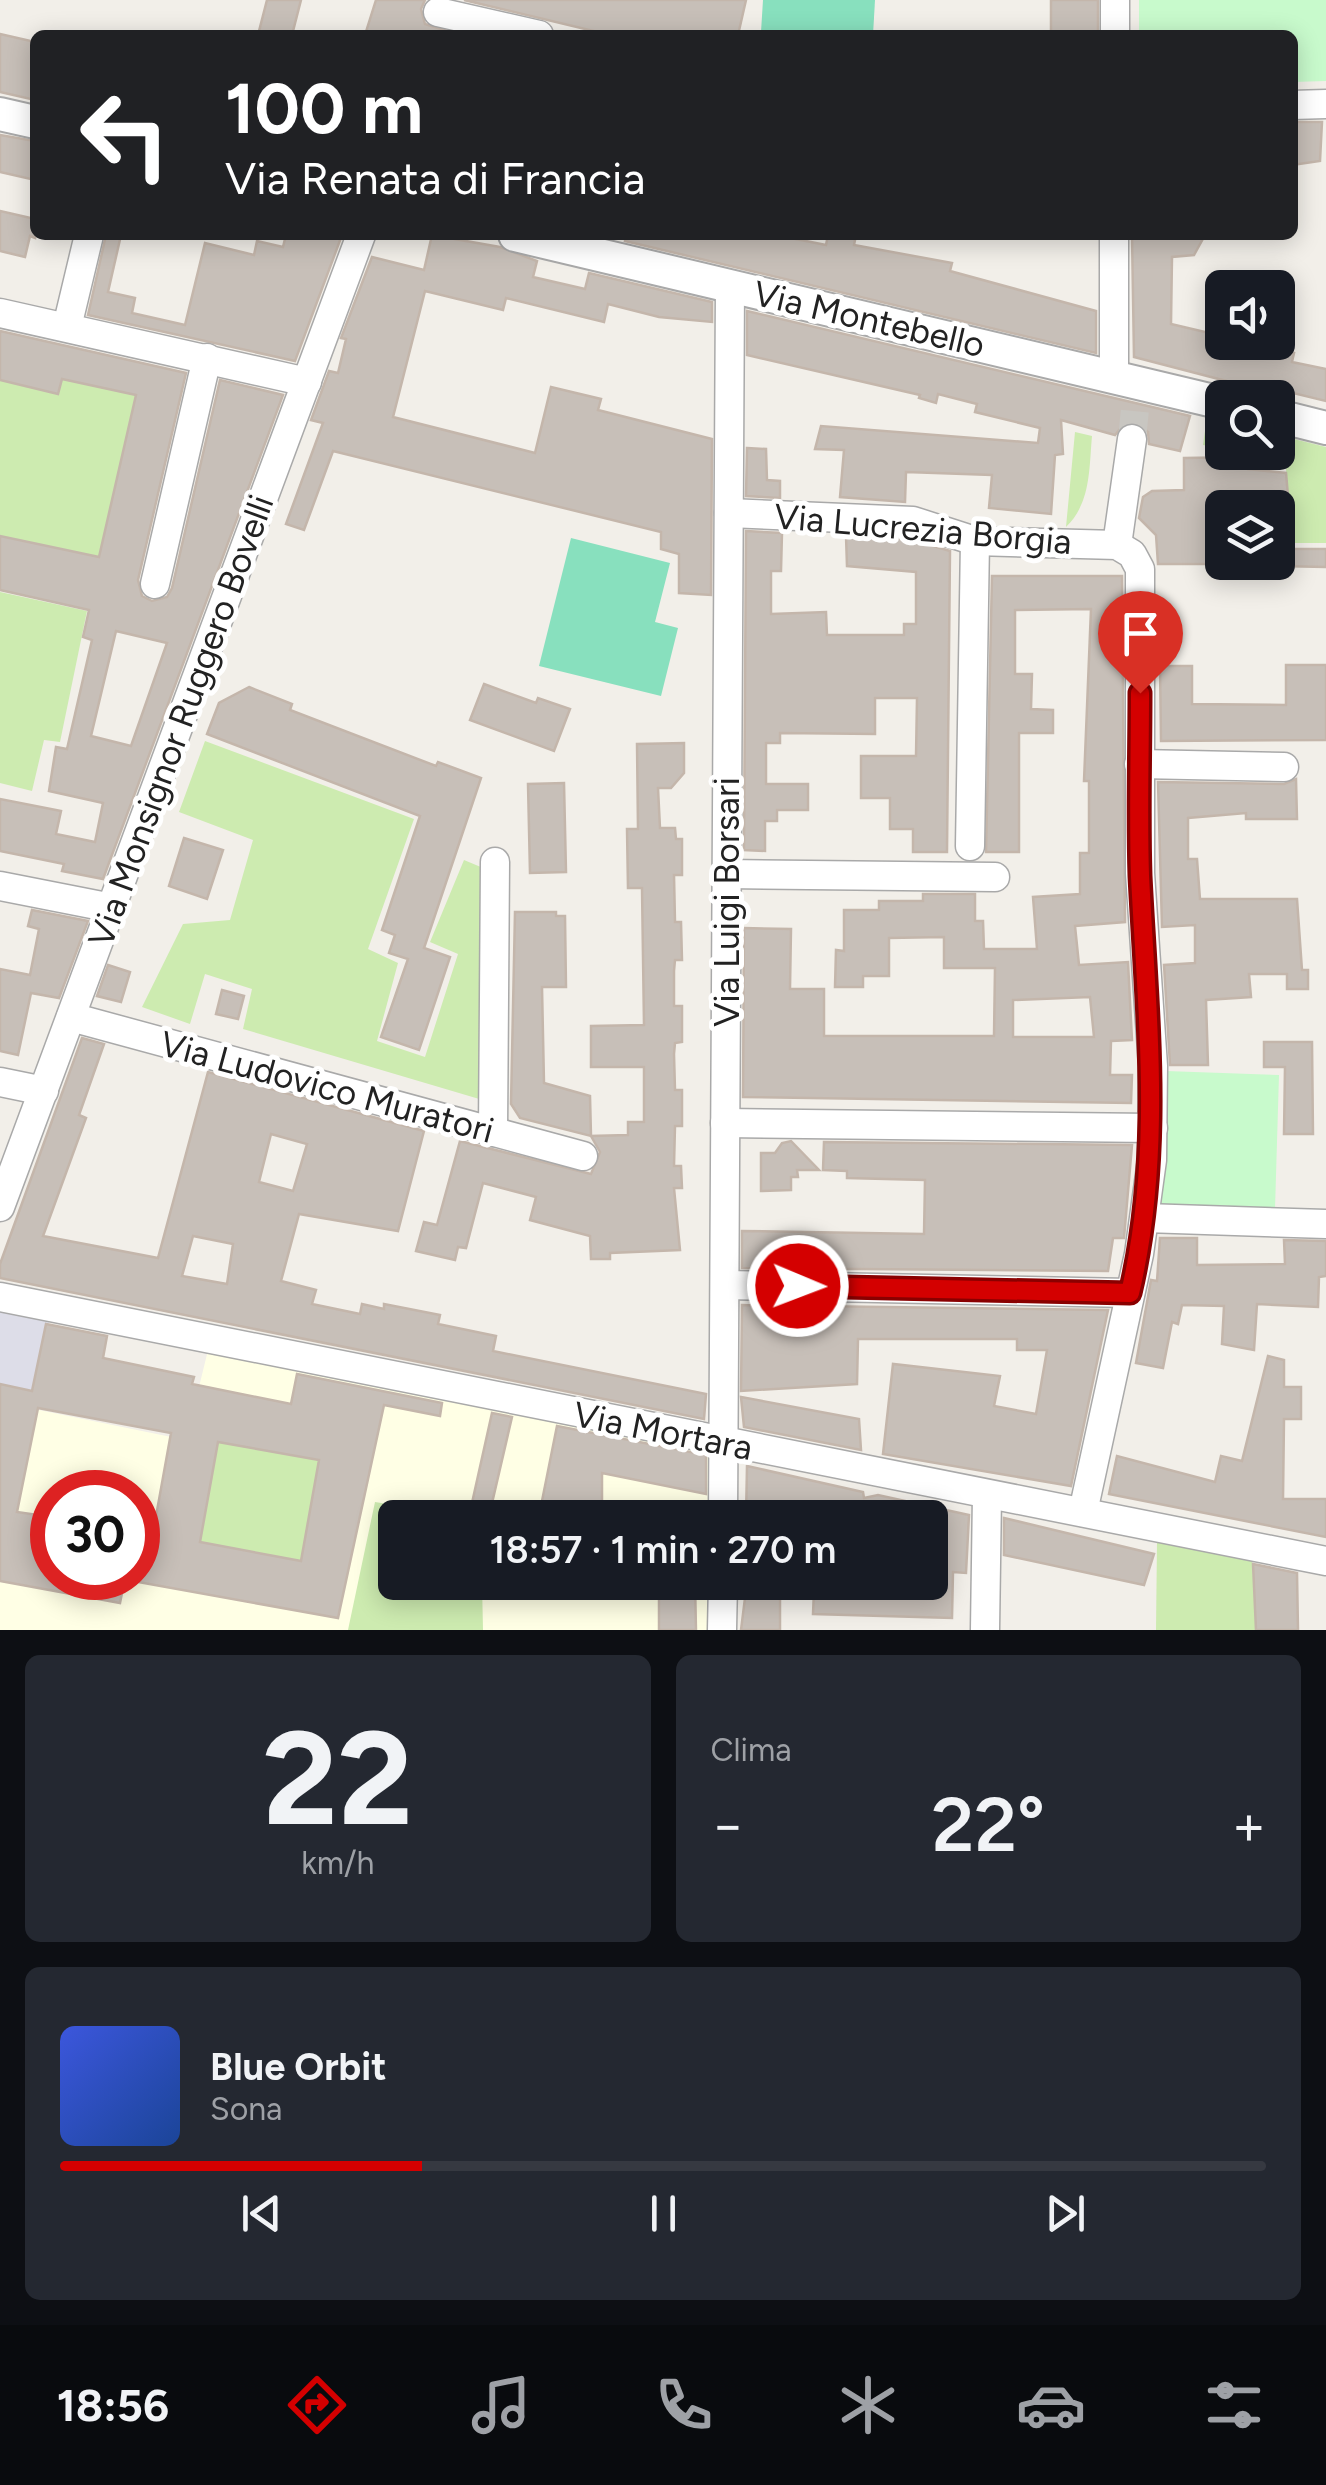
<!DOCTYPE html>
<html lang="it">
<meta charset="utf-8">
<style>
:root{--surface:#171b24;--page:#242831;--text:#f1f3f6;--muted:#9ea1a6;--line:#363941;--accent:#d40000}
body{margin:0;font-family:Figtree,sans-serif;background:var(--page);color:var(--text);height:100vh;display:flex;flex-direction:column;font-size:38px;white-space:nowrap}
*{box-sizing:border-box;margin:0}
p{font-size:32px;color:var(--muted)}
.icon{flex:none;width:55px;height:55px;fill:none;stroke:currentColor;stroke-width:2;stroke-linecap:round;stroke-linejoin:round}
.map{position:relative;height:1630px;overflow:hidden}
.side{display:flex;flex-direction:column;gap:25px;padding:25px;background:#0d0f14;flex:1}
.side>*{flex:none}
.guide{position:absolute;left:30px;top:30px;width:1268px;height:210px;border-radius:15px;box-shadow:0 5px 25px #0003;background:#202124;color:#fff;overflow:hidden}
.controls{position:absolute;left:1205px;top:270px;display:grid;gap:20px}
.controls a{display:grid;place-items:center;width:90px;height:90px;border-radius:15px;background:var(--surface);box-shadow:0 5px 25px #0003;font-size:50px}
.speed{position:absolute;left:30px;top:1470px;display:flex;gap:20px;font-size:50px;font-weight:700;text-align:center}
.speed>*{display:grid;place-content:center;width:130px;height:130px;border-radius:50%;background:var(--surface);box-shadow:0 5px 25px #0003;line-height:1}
.speed .limit{border:15px solid #d22;background:#fff;color:#111}
.pin{position:absolute;display:grid;place-items:center;width:85px;height:85px;color:#fff;margin:-102px -42px;border-radius:50% 50% 50% 0;rotate:-45deg;box-shadow:0 0 10px #0007}
.pin .icon{rotate:45deg}
.me{position:absolute;width:110px;margin:-55px;rotate:91deg;stroke-linejoin:round;filter:drop-shadow(0 0 8px #0008)}
.turn{display:flex;align-items:center;gap:35px;height:210px;padding:0 30px;font-size:45px}
.turn .icon{width:130px;height:130px;stroke-width:2.5}
.turn b{display:block;font-size:70px;line-height:85px}
.big{font-size:75px;font-weight:600;line-height:1.1}
.side .tile{flex:1;display:flex;flex-direction:column;justify-content:center;gap:15px;min-width:0;padding:0 35px;border-radius:15px;background:var(--page)}
.side .dial{align-items:center;gap:0}
.dial b{font-size:130px;line-height:1}
.song{display:flex;align-items:center;gap:30px}
.cover{width:120px;height:120px;border-radius:15px;background:linear-gradient(135deg,hsl(230 70% 55%),hsl(220 70% 35%))}
.played{height:10px;border-radius:5px;background:linear-gradient(90deg,var(--accent) 30%,var(--line) 30%)}
.keys{display:flex;justify-content:space-around;direction:ltr}
.heat{display:flex;justify-content:space-between;align-items:center;font-size:55px;direction:ltr}
.side .tiles{flex:1;display:grid;gap:25px;grid-template-columns:1fr 1fr}
.tile:last-child{grid-column:span 2}
.trip{position:absolute;left:378px;top:1500px;width:570px;height:100px;border-radius:15px;background:var(--surface);box-shadow:0 5px 25px #0003;font-weight:600;line-height:100px;text-align:center}
.tab-bar{display:flex;height:160px;justify-content:space-around;align-items:center;background:#090b0e;color:var(--muted)}
.tab-bar .icon{width:70px;height:70px}
.tab-bar .active{color:var(--accent)}
.tab-bar b{font-size:45px;color:var(--text)}
.map>svg:first-child{display:block}
.education{fill:#ffffe5;fill-rule:evenodd}
.grass{fill:#cdebb0}
.park{fill:#c8facc}
.pitch{fill:#88e0be}
.plaza{fill:#dddde8}
.building{fill:#c7bfb8;stroke:#c4b6ab;stroke-width:2.5;fill-rule:evenodd}
.lines{fill:none;stroke-linecap:round;stroke-linejoin:round}
.minor-tunnel{stroke:#c8c6c1;stroke-width:28;stroke-dasharray:28 14;stroke-linecap:butt}
.minor-casing{stroke:#a9a9a9;stroke-width:31}
.tertiary-casing{stroke:#a9a9a9;stroke-width:36}
.minor{stroke:#fff;stroke-width:28}
.tertiary{stroke:#fff;stroke-width:32}
.route-casing{stroke:#8a0000;stroke-width:25}
.route{stroke:#d40000;stroke-width:18}
.labels{text-anchor:middle;dominant-baseline:central;stroke-width:10;stroke-linejoin:round;paint-order:stroke}
.street-label{font-size:35px;fill:#222;stroke:#fff}
</style>
<div class="map">
<svg width="1326" height="1630" viewBox="0 0 1326 1630">
<rect width="100%" height="100%" fill="#f2efe9"/>
<path class="education" d="M 210,1342 L 715,1441 L 715,1517 L 395,1518 L 395,1582 L 714,1583 L 714,1630 L 0,1630 L 0,1402 L 186,1440 ZM 52,1492 L 138,1492 L 138,1578 L 52,1578 Z"/>
<g class="grass">
<path d="M 62,379 L 136,395 L 99,557 L 0,536 L 0,380 L 58,394 Z"/>
<path d="M 1207,417 L 1222,421 L 1222,448 L 1203,445 Z"/>
<path d="M 1075,432 L 1092,436 C 1089,469 1091,503 1066,527 Z"/>
<path d="M 1278,435 L 1326,447 L 1326,543 L 1287,543 L 1286,458 L 1251,453 L 1278,452 Z"/>
<path d="M 0,592 L 87,611 L 60,742 L 44,740 L 32,791 L 0,783 Z"/>
<path d="M 205,741 L 414,819 L 368,949 L 398,963 L 377,1041 L 425,1057 L 458,954 L 430,942 L 464,860 L 488,870 L 486,1101 L 243,1029 L 252,989 L 205,974 L 190,1024 L 142,1007 L 183,924 L 230,920 L 253,840 L 179,812 Z"/>
<path d="M 218,1442 L 319,1460 L 301,1561 L 200,1542 Z"/>
<path d="M 375,1502 L 469,1517 L 395,1518 L 395,1582 L 482,1583 L 483,1630 L 348,1630 Z"/>
<path d="M 1157,1542 L 1252,1559 L 1256,1630 L 1156,1630 Z"/>
</g>
<g class="park">
<path d="M 1139,0 L 1326,0 L 1326,81 L 1293,82 L 1292,35 L 1139,35 Z"/>
<path d="M 1166,1071 L 1279,1075 L 1275,1209 L 1161,1204 Z"/>
</g>
<g class="pitch">
<path d="M 763,0 L 875,0 L 873,35 L 761,32 Z"/>
<path d="M 571,538 L 670,563 L 655,622 L 678,628 L 661,696 L 539,666 Z"/>
</g>
<path class="plaza" d="M 0,1301 L 51,1311 L 34,1398 L 0,1391 Z"/>
<g class="building">
<path d="M 267,0 L 301,0 L 292,35 L 258,35 Z"/>
<path d="M 376,0 L 425,0 L 421,9 L 425,24 L 460,35 L 365,35 Z"/>
<path d="M 464,0 L 746,0 L 738,35 L 610,35 Z"/>
<rect x="1051" y="0" width="47" height="35"/>
<path d="M 0,34 L 35,42 L 35,100 L 0,92 Z"/>
<path d="M 1292,122 L 1322,122 L 1320,161 L 1292,165 Z"/>
<path d="M 0,135 L 35,141 L 35,180 L 0,172 Z"/>
<path d="M 0,211 L 35,219 L 35,238 L 30,236 L 25,257 L 0,251 Z"/>
<path d="M 106,235 L 121,235 L 108,292 L 135,298 L 132,313 L 185,325 L 205,243 L 254,255 L 257,241 L 283,247 L 286,235 L 342,235 L 295,361 L 88,315 Z"/>
<path d="M 432,235 L 500,247 L 537,261 L 533,277 L 585,289 L 589,273 L 712,302 L 712,322 L 659,317 L 608,304 L 604,322 L 506,298 L 503,310 L 425,291 L 393,417 L 535,453 L 551,387 L 601,399 L 598,410 L 712,439 L 711,595 L 679,593 L 679,554 L 661,549 L 661,532 L 333,451 L 304,530 L 286,524 L 323,423 L 311,420 L 329,371 L 338,373 L 346,339 L 341,338 L 372,257 L 424,270 Z"/>
<path d="M 626,235 L 776,235 L 826,245 L 828,235 L 856,235 L 854,245 L 952,263 L 950,271 L 1096,311 L 1096,353 L 625,241 Z"/>
<path d="M 1132,235 L 1205,235 L 1194,255 L 1172,257 L 1171,324 L 1222,336 L 1222,342 L 1251,342 L 1294,353 L 1292,362 L 1326,369 L 1326,401 L 1285,391 L 1284,396 L 1134,357 Z"/>
<path d="M 747,311 L 1190,416 L 1180,451 L 1149,444 L 1148,432 L 1135,422 L 1125,423 L 1115,435 L 1061,420 L 1063,454 L 1055,455 L 1051,514 L 989,508 L 992,475 L 906,472 L 905,502 L 840,497 L 844,450 L 815,449 L 821,426 L 1038,443 L 1040,428 L 975,412 L 977,404 L 938,394 L 936,403 L 919,398 L 920,395 L 747,355 Z"/>
<path d="M 0,331 L 186,373 L 138,580 L 142,596 L 152,601 L 167,597 L 172,588 L 220,380 L 283,395 L 103,879 L 62,871 L 64,864 L 0,851 L 0,799 L 61,811 L 56,834 L 95,842 L 103,803 L 49,791 L 56,747 L 67,749 L 92,640 L 83,637 L 89,610 L 0,590 L 0,536 L 99,557 L 136,395 L 62,379 L 58,394 L 0,380 ZM 116,631 L 167,643 L 131,746 L 91,736 Z"/>
<path d="M 747,448 L 766,449 L 767,480 L 780,481 L 780,498 L 746,496 Z"/>
<path d="M 1248,457 L 1248,469 L 1286,473 L 1289,508 L 1222,508 L 1222,564 L 1158,564 L 1156,535 L 1139,518 L 1143,497 L 1152,491 L 1184,490 L 1184,458 Z"/>
<path d="M 746,531 L 782,533 L 781,571 L 771,571 L 771,614 L 826,612 L 827,635 L 904,635 L 904,624 L 916,624 L 916,572 L 847,566 L 846,536 L 910,539 L 950,551 L 947,852 L 913,852 L 913,829 L 890,829 L 890,798 L 861,798 L 861,756 L 916,756 L 917,698 L 875,698 L 875,734 L 780,733 L 780,743 L 766,743 L 766,784 L 808,784 L 808,810 L 777,810 L 777,821 L 765,821 L 765,851 L 744,850 Z"/>
<path d="M 1278,549 L 1326,549 L 1326,567 L 1278,566 Z"/>
<path d="M 992,576 L 1122,576 L 1125,922 L 1075,926 L 1079,965 L 1128,962 L 1132,1040 L 1111,1041 L 1110,1075 L 1132,1075 L 1131,1103 L 743,1097 L 744,928 L 791,929 L 790,989 L 824,989 L 824,1036 L 994,1036 L 995,968 L 944,968 L 944,937 L 889,938 L 889,976 L 863,976 L 863,987 L 835,987 L 836,950 L 844,951 L 844,910 L 879,910 L 879,901 L 923,901 L 923,894 L 975,894 L 975,921 L 983,921 L 984,949 L 1037,949 L 1033,897 L 1080,894 L 1080,853 L 1089,853 L 1089,781 L 1084,781 L 1091,609 L 1015,610 L 1015,674 L 1032,674 L 1031,709 L 1053,710 L 1053,733 L 1019,733 L 1019,852 L 986,852 ZM 1090,997 L 1094,1037 L 1013,1037 L 1013,1000 Z"/>
<path d="M 1286,665 L 1326,665 L 1326,740 L 1161,741 L 1160,666 L 1192,666 L 1192,704 L 1286,705 Z"/>
<path d="M 484,684 L 536,703 L 538,698 L 570,709 L 554,751 L 470,720 Z"/>
<path d="M 249,687 L 292,704 L 290,710 L 436,766 L 438,762 L 481,778 L 424,948 L 450,957 L 419,1050 L 381,1037 L 408,959 L 389,953 L 395,935 L 382,930 L 420,816 L 207,734 L 219,703 Z"/>
<path d="M 684,743 L 684,773 L 671,788 L 658,788 L 660,828 L 675,828 L 676,839 L 682,839 L 682,875 L 674,875 L 675,922 L 681,922 L 682,960 L 675,960 L 674,971 L 674,1006 L 682,1006 L 682,1042 L 675,1043 L 674,1054 L 675,1090 L 682,1090 L 682,1126 L 675,1126 L 674,1166 L 681,1166 L 682,1188 L 674,1188 L 680,1250 L 610,1253 L 610,1259 L 591,1259 L 590,1236 L 530,1220 L 536,1197 L 483,1183 L 466,1248 L 458,1247 L 455,1260 L 416,1251 L 424,1222 L 437,1225 L 460,1141 L 591,1174 L 600,1152 L 591,1136 L 628,1135 L 628,1122 L 644,1122 L 644,1067 L 591,1067 L 591,1026 L 644,1025 L 642,888 L 628,888 L 627,829 L 638,829 L 637,744 Z"/>
<path d="M 1296,779 L 1297,819 L 1246,819 L 1246,813 L 1188,818 L 1188,859 L 1197,859 L 1200,899 L 1297,899 L 1302,970 L 1308,970 L 1308,989 L 1287,989 L 1287,974 L 1249,974 L 1251,997 L 1206,1000 L 1208,1065 L 1170,1065 L 1164,965 L 1195,963 L 1195,925 L 1162,927 L 1158,782 L 1284,784 Z"/>
<path d="M 564,783 L 566,872 L 530,873 L 528,784 Z"/>
<path d="M 184,838 L 223,850 L 207,899 L 169,886 Z"/>
<path d="M 32,910 L 88,921 L 59,998 L 31,993 L 18,1055 L 0,1051 L 0,969 L 30,975 L 39,929 L 28,926 Z"/>
<path d="M 515,912 L 556,912 L 556,916 L 565,916 L 566,987 L 542,987 L 544,1083 L 590,1096 L 591,1136 L 520,1118 L 511,1104 Z"/>
<path d="M 108,965 L 130,972 L 121,1002 L 97,996 Z"/>
<path d="M 222,990 L 244,996 L 238,1019 L 216,1014 Z"/>
<path d="M 82,1038 L 104,1044 L 79,1115 L 86,1118 L 43,1236 L 158,1258 L 208,1072 L 424,1131 L 398,1231 L 299,1214 L 281,1281 L 316,1290 L 312,1304 L 360,1314 L 362,1304 L 384,1309 L 384,1304 L 440,1315 L 438,1324 L 496,1336 L 493,1351 L 706,1394 L 704,1419 L 0,1278 L 0,1264 ZM 271,1134 L 307,1144 L 293,1191 L 259,1182 ZM 193,1236 L 233,1244 L 227,1284 L 182,1276 Z"/>
<path d="M 1264,1042 L 1312,1042 L 1313,1134 L 1284,1134 L 1285,1067 L 1264,1067 Z"/>
<path d="M 791,1141 L 819,1170 L 797,1170 L 798,1177 L 791,1177 L 791,1190 L 761,1191 L 761,1153 L 775,1153 L 782,1143 Z"/>
<path d="M 824,1142 L 1132,1145 L 1124,1238 L 1113,1238 L 1108,1271 L 742,1268 L 742,1231 L 924,1234 L 925,1180 L 847,1178 L 847,1171 L 823,1170 Z"/>
<path d="M 1160,1238 L 1197,1238 L 1197,1265 L 1285,1264 L 1284,1240 L 1326,1241 L 1326,1276 L 1319,1277 L 1318,1307 L 1257,1304 L 1254,1350 L 1222,1344 L 1224,1306 L 1182,1305 L 1178,1324 L 1172,1322 L 1163,1368 L 1136,1363 L 1151,1280 L 1157,1281 Z"/>
<path d="M 742,1305 L 774,1306 L 774,1321 L 810,1320 L 810,1306 L 1108,1310 L 1071,1486 L 883,1454 L 893,1364 L 1000,1376 L 994,1406 L 1036,1414 L 1047,1350 L 1017,1350 L 1017,1339 L 858,1339 L 857,1384 L 741,1391 Z"/>
<path d="M 46,1324 L 107,1336 L 103,1358 L 194,1377 L 192,1384 L 291,1404 L 297,1374 L 442,1403 L 440,1416 L 384,1405 L 338,1618 L 138,1582 L 138,1531 L 153,1533 L 171,1433 L 38,1408 L 17,1512 L 52,1517 L 52,1578 L 125,1578 L 120,1603 L 0,1581 L 0,1384 L 32,1391 ZM 218,1442 L 319,1460 L 301,1561 L 200,1542 Z"/>
<path d="M 1268,1356 L 1284,1360 L 1284,1387 L 1301,1387 L 1301,1419 L 1284,1419 L 1283,1499 L 1326,1499 L 1326,1537 L 1109,1494 L 1117,1456 L 1215,1482 L 1221,1456 L 1242,1461 Z"/>
<path d="M 741,1397 L 859,1419 L 861,1450 L 744,1427 Z"/>
<path d="M 492,1413 L 512,1417 L 489,1516 L 470,1512 Z"/>
<path d="M 557,1426 L 706,1455 L 706,1494 L 602,1473 L 602,1506 L 541,1506 Z"/>
<path d="M 747,1466 L 863,1492 L 864,1498 L 878,1495 L 969,1515 L 966,1573 L 953,1572 L 952,1618 L 813,1614 L 814,1590 L 930,1594 L 930,1518 L 746,1518 Z"/>
<path d="M 1004,1518 L 1154,1554 L 1144,1585 L 1004,1555 Z"/>
<path d="M 1253,1564 L 1297,1573 L 1298,1630 L 1256,1630 Z"/>
<path d="M 659,1582 L 695,1582 L 696,1630 L 659,1630 Z"/>
<path d="M 747,1582 L 780,1582 L 780,1630 L 741,1630 Z"/>
</g>
<g class="lines">
<path class="minor-tunnel" d="M 1132,439 L 1136,399"/>
<defs>
<g id="minor">
<path d="M 1115,0 L 1115,35"/>
<path d="M 438,12 L 539,35"/>
<path d="M 1292,105 L 1326,104"/>
<path d="M 0,313 L 307,382"/>
<path d="M 67,327 L 89,235"/>
<path d="M 1114,377 L 1114,235"/>
<path d="M 729,513 L 913,521 L 975,541 L 1117,545 L 1132,554 L 1140,569 L 1140,873 L 1153,1066 L 1152,1160 L 1139,1254 L 1083,1512"/>
<path d="M 1117,545 L 1132,439"/>
<path d="M 155,584 L 207,358"/>
<path d="M 1139,764 L 1284,767"/>
<path d="M 970,846 L 975,541"/>
<path d="M 727,874 L 995,877"/>
<path d="M 0,886 L 112,908"/>
<path d="M 71,1017 L 583,1156"/>
<path d="M 0,1082 L 44,1091"/>
<path d="M 725,1123 L 1153,1128"/>
<path d="M 493,1132 L 495,862"/>
<path d="M 0,1207 L 361,235"/>
<path d="M 1145,1218 L 1326,1224"/>
<path d="M 725,1285 L 1130,1293"/>
<path d="M 0,1297 L 1326,1561"/>
<path d="M 723,1518 L 730,286"/>
<path d="M 722,1630 L 723,1582"/>
<path d="M 985,1630 L 987,1495"/>
</g>
<g id="tertiary">
<path d="M 0,114 L 35,122"/>
<path d="M 515,235 L 1222,403"/>
<path d="M 1278,416 L 1326,428"/>
</g>
</defs>
<use href="#minor" class="minor-casing"/>
<use href="#tertiary" class="tertiary-casing"/>
<use href="#minor" class="minor"/>
<use href="#tertiary" class="tertiary"/>
</g>
<g class="lines">
<defs>
<path id="route" d="M 798,1286 L 1130,1293 C 1163,1153 1147,1017 1140,876 C 1138,815 1140,754 1140,693"/>
</defs>
<use href="#route" class="route-casing"/>
<use href="#route" class="route"/>
</g>
<g class="labels">
<g class="street-label">
<text transform="translate(869 319) rotate(13)">Via Montebello</text>
<text transform="translate(923 529) rotate(5)">Via Lucrezia Borgia</text>
<text transform="translate(181 721) rotate(-70)">Via Monsignor Ruggero Bovelli</text>
<text transform="translate(727 902) rotate(-90)">Via Luigi Borsari</text>
<text transform="translate(327 1087) rotate(15)">Via Ludovico Muratori</text>
<text transform="translate(663 1431) rotate(11)">Via Mortara</text>
</g>
</g>
</svg>
<div class="controls">
<a><svg class="icon" aria-label="sound" viewBox="0 0 24 24"><path d="M4 9h4l5-4v14l-5-4H4zM17 9q2 3 0 6"/></svg></a>
<a><svg class="icon" aria-label="search" viewBox="0 0 24 24"><circle cx="10" cy="10" r="6"/><path d="M15 15l6 6"/></svg></a>
<a><svg class="icon" aria-label="layers" viewBox="0 0 24 24"><path d="M12 4l9 5-9 5-9-5zM3 14l9 5 9-5"/></svg></a>
</div>
<div class="speed"><div class="limit">30</div></div>
<div class="pin" style="left:1140px;top:693px;background:#d93025"><svg class="icon" aria-label="arrive" viewBox="0 0 24 24"><path d="M6 21V4h12l-3 4 3 4H6"/></svg></div>
<svg class="me" style="left:798px;top:1286px" viewBox="-20 -20 40 40"><circle r="17" fill="#d40000" stroke="#fff" stroke-width="3"/><path d="M0-11L8 9 0 5-8 9z" fill="#fff"/></svg>
<div class="trip">18:57 · 1 min · 270 m</div>
<div class="guide">
<div class="turn"><svg class="icon" aria-label="left" viewBox="0 0 24 24"><path d="M17 20v-9H6M10 6l-5 5 5 5"/></svg><div><b>100 m</b>Via Renata di Francia</div></div>
</div>
</div>
<section class="side">
<div class="tiles">
<div class="tile dial"><b>22</b><p>km/h</p></div>
<div class="tile"><p>Clima</p>
<div class="heat"><a>−</a><b class="big">22°</b><a>+</a></div>
</div>
<div class="tile">
<div class="song"><i class="cover"></i><div><b>Blue Orbit</b><p>Sona</p></div></div>
<div class="played"></div>
<div class="keys"><svg class="icon" aria-label="previous" viewBox="0 0 24 24"><path d="M18 5L8 12l10 7zM5 5v14"/></svg><svg class="icon" aria-label="pause" viewBox="0 0 24 24"><path d="M8 5v14M16 5v14"/></svg><svg class="icon" aria-label="next" viewBox="0 0 24 24"><path d="M6 5l10 7-10 7zM19 5v14"/></svg></div>
</div>
</div>
</section>
<nav class="tab-bar">
<b>18:56</b>
<svg class="icon active" aria-label="directions" viewBox="0 0 24 24"><path d="M12 3l9 9-9 9-9-9zM9 14v-3h6M13 9l2 2-2 2"/></svg>
<svg class="icon" aria-label="music" viewBox="0 0 24 24"><path d="M9 18V5l10-2v13"/><circle cx="6" cy="18" r="3"/><circle cx="16" cy="16" r="3"/></svg>
<svg class="icon" aria-label="phone" viewBox="0 0 24 24"><path d="M5 4h4l2 5-3 2q2 4 5 5l2-3 5 2v4C11 20 4 13 5 4z"/></svg>
<svg class="icon" aria-label="climate" viewBox="0 0 24 24"><path d="M12 3v18M4 7l16 10M4 17L20 7"/></svg>
<svg class="icon" aria-label="car" viewBox="0 0 24 24"><path d="M5 17H2v-5l4-1 3-4h7l3 4 3 1v5h-3M9 17h6M6 11h13"/><circle cx="7" cy="17" r="2"/><circle cx="17" cy="17" r="2"/></svg>
<svg class="icon" aria-label="filters" viewBox="0 0 24 24"><path d="M4 7h16M4 17h16"/><circle cx="9" cy="7" r="2"/><circle cx="15" cy="17" r="2"/></svg>
</nav>
